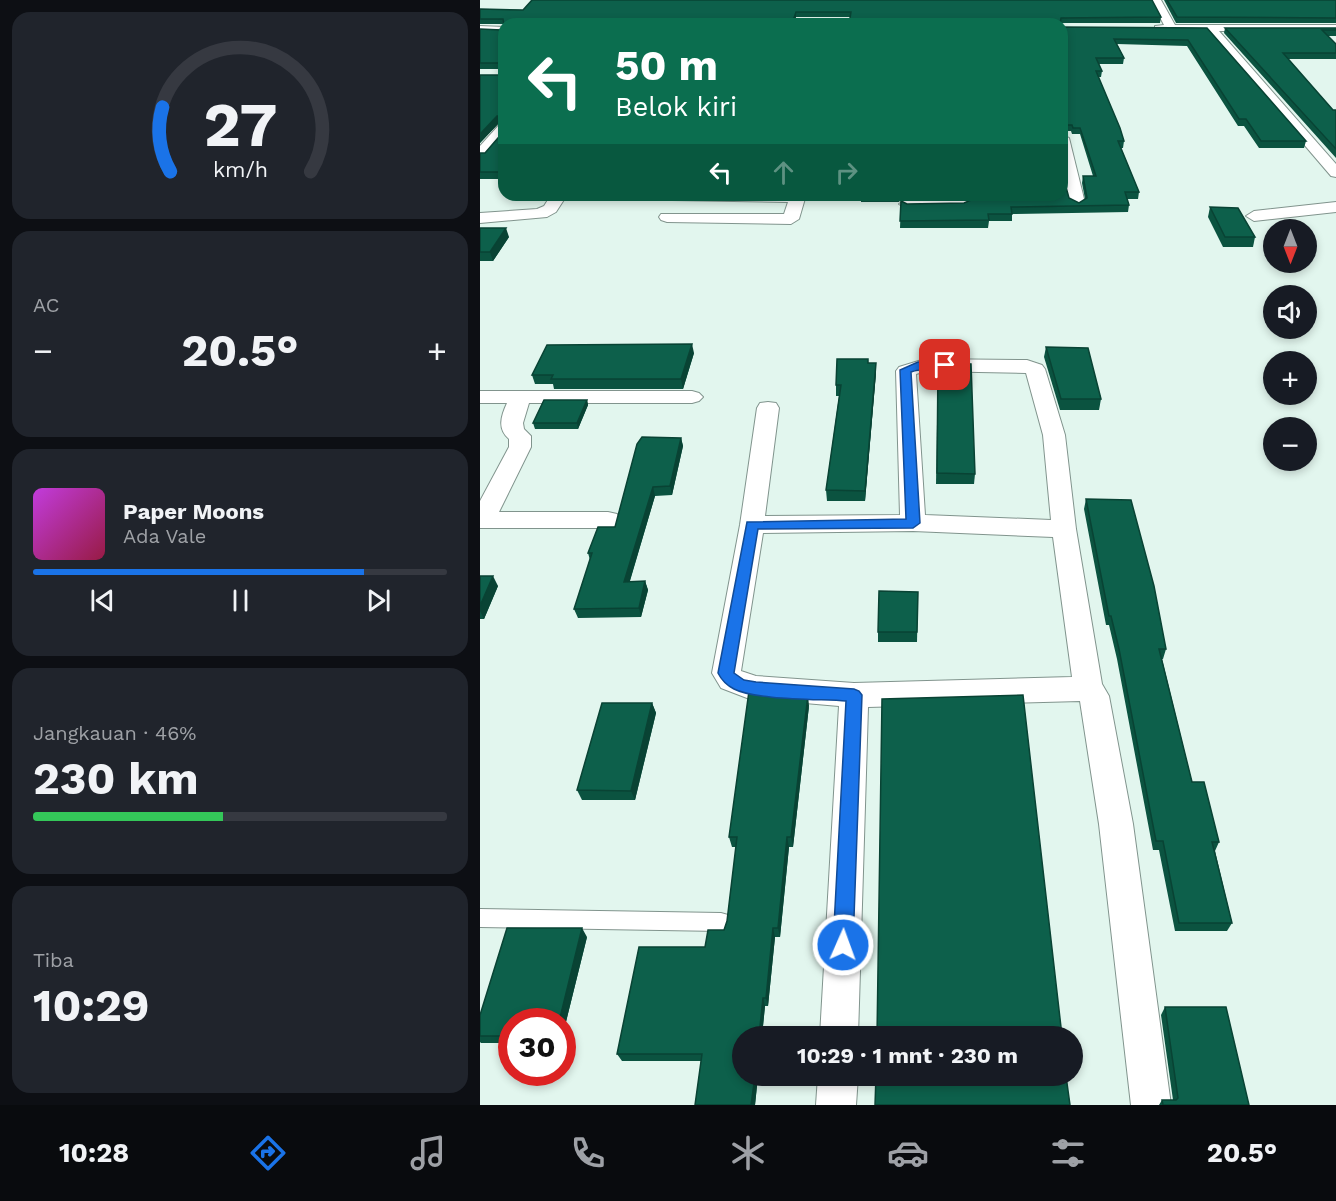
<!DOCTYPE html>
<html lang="id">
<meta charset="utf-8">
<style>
:root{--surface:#171b24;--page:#20242c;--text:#f1f3f6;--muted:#9ea1a6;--line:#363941;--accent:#1a73e8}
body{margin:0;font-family:"Work Sans",sans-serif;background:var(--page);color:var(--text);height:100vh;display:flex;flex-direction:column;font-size:22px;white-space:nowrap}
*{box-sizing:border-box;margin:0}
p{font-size:20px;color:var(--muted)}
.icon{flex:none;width:33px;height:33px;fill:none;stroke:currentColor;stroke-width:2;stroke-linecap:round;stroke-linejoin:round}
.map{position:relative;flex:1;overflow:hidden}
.details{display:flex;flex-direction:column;gap:12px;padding:12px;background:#0d0f14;width:480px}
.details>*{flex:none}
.top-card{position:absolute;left:18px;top:18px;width:570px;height:183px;border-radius:18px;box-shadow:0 3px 9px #0003;background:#0b6e4f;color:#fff;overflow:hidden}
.needle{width:39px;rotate:180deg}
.tools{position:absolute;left:783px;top:219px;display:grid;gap:12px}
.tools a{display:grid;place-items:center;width:54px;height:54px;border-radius:50%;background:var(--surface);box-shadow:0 3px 9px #0003;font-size:30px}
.speed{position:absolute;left:18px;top:1008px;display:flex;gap:12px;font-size:30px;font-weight:700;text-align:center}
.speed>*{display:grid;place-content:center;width:78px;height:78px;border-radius:50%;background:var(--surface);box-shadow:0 3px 9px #0003;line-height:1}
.speed .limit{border:9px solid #d22;background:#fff;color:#111}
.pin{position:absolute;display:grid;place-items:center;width:51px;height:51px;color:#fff;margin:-26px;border-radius:12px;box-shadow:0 3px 9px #0006}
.me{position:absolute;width:66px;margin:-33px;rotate:2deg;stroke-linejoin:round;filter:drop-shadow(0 0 4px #0008)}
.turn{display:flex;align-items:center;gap:21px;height:126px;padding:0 18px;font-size:27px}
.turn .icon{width:78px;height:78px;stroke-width:2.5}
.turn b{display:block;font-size:42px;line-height:51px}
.lanes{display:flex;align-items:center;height:57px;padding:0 18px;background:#0003;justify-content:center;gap:30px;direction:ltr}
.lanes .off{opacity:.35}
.big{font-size:45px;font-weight:700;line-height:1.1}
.details .widget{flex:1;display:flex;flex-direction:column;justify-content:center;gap:9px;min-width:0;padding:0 21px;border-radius:18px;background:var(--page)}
.details .dial{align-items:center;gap:0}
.dial svg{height:156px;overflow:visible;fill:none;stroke:var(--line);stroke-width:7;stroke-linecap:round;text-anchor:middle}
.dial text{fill:var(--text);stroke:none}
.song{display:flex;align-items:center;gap:18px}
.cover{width:72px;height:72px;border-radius:9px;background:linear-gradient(135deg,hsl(290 70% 55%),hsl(340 70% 35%))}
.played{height:6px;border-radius:3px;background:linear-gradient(90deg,var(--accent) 80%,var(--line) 80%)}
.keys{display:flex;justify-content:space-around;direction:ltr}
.heat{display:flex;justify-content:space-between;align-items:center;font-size:33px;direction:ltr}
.charge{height:9px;border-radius:4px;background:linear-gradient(90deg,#34c759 46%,var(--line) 0)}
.trip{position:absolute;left:252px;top:1026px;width:351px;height:60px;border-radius:30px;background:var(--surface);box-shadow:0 3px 9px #0003;font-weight:700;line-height:60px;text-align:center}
.menu{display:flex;height:96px;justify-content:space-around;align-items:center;background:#090b0e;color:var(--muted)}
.menu .icon{width:42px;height:42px}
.menu .on{color:var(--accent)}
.menu b{font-size:27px;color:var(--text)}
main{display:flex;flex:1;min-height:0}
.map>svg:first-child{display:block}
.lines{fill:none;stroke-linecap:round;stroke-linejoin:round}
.service-casing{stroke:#81948d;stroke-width:2}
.minor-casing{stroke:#81948d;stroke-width:2}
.service{fill:#fff;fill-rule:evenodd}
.minor{fill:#fff;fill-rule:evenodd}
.wall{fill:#0b5340}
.shaded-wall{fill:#094334}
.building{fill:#0d604b;stroke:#094334;stroke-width:1.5}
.route{fill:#1a73e8;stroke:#114b97;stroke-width:1.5}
</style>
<main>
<section class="details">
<div class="widget dial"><svg viewBox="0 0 100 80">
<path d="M14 69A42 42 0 1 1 86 69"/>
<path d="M14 69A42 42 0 0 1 10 36" stroke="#1a73e8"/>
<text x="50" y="56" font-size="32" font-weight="700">27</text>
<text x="50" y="72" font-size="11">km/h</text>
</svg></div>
<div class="widget"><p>AC</p>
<div class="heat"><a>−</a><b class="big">20.5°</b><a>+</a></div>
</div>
<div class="widget">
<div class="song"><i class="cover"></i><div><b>Paper Moons</b><p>Ada Vale</p></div></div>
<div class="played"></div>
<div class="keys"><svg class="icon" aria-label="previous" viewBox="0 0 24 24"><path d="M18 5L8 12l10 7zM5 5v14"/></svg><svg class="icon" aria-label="pause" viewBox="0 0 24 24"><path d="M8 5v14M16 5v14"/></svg><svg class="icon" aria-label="next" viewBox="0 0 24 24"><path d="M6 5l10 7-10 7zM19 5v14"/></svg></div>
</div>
<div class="widget"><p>Jangkauan · 46%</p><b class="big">230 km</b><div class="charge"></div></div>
<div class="widget"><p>Tiba</p><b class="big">10:29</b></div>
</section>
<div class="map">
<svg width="856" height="1105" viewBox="0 0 856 1105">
<rect width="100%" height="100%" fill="#e2f6ee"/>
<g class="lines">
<defs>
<path id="service" d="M 0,909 L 241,913 L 248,915 L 250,922 L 248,929 L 241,931 L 0,927 Z"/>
<g id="minor">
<path d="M 671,0 L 681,0 L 695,25 L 856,25 L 856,31 L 739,31 L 856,164 L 856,177 L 851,176 L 727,31 L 675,30 L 675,26 L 684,25 Z"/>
<path d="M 0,26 L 24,27 L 24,33 L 0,32 Z"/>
<path d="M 24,124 L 24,136 L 5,158 L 0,159 L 0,146 L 19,125 Z"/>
<path d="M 582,134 L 589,138 L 605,203 L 597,208 L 589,203 L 582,170 Z"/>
<path d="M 71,195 L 87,195 L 76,212 L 67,217 L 0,223 L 0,213 L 57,209 L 64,206 Z"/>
<path d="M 184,195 L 326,195 L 319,219 L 311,224 L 187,222 L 181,220 L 179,217 L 181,214 L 304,214 L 308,202 L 192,200 Z"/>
<path d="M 480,195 L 496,195 C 496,198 496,202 494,204 C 488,212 439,209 427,209 L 419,204 L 427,199 L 480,199 Z"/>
<path d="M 856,202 L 856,212 L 774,221 L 766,216 L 774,211 Z"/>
<path d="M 445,359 L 547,360 L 562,365 L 565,369 L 585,435 L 596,529 L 622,684 L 629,696 L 653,824 L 691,1105 L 651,1105 L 619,824 L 600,701 L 388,707 L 378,1036 L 340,1036 L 359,706 L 267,698 L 241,688 L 232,673 L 260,525 L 277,408 L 280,403 L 288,402 L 296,403 L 299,408 L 285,516 L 420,515 L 416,371 L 419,367 ZM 447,371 L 546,373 L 563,435 L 571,520 L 445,515 L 436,374 ZM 433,531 L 573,537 L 592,677 L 374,683 L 276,676 L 261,671 L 283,533 Z"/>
<path d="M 0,391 L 212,391 L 219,393 L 223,397 L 219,401 L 212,403 L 49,403 L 43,423 L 44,429 L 51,436 L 51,447 L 19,512 L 128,512 L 137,514 L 140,520 L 137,526 L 128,528 L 0,528 L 0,501 L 29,447 L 29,439 C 17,429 21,416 27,403 L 0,403 Z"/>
<path d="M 338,1076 L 378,1076 L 376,1105 L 336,1105 Z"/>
</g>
</defs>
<use href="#service" class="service-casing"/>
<use href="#minor" class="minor-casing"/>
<use href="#service" class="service"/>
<use href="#minor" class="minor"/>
</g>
<g class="wall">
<path d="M 52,0 L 681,17 L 680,23 L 581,23 L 370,17 L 316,17 L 314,24 L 0,24 L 0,9 L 43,10 Z"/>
<path d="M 684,0 L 856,0 L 856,23 L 696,23 Z"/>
<path d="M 582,27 L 727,28 L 826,141 L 824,148 L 779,148 L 764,126 L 758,126 L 707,46 L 637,44 L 644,58 L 643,64 L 619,64 L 622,71 L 621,77 L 618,77 L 644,141 L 643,148 L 641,148 L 659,192 L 658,199 L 647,199 L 649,205 L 648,212 L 532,214 L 532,221 L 509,221 L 508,228 L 420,228 L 421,201 L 427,204 L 484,203 L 496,198 L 589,198 L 599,203 L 605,199 L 602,183 L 603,176 L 613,176 L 600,134 L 592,134 L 591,131 L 582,131 Z"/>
<path d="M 745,28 L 856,28 L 856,36 L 848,36 L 856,44 L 856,59 L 808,59 L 853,110 L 856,110 L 856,158 L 744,33 Z"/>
<path d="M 0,29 L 22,30 L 24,69 L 0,69 Z"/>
<path d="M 24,73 L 24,179 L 0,179 L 0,153 L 5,153 L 24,131 L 24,122 L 19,123 L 0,143 L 0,75 L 22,75 Z"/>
<path d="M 102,195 L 120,195 L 118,197 Z"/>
<path d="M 381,195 L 479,195 L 478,197 L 427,197 L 418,202 L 381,202 Z"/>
<path d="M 730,207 L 775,237 L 773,247 L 743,247 L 728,217 Z"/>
<path d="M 0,228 L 29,237 L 13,261 L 0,261 Z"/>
<path d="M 566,347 L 621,399 L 619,410 L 580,410 L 564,357 Z"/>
<path d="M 214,353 L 203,389 L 74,389 L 73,384 L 55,384 L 52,375 Z"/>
<path d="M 389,363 L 396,363 L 396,373 L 385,501 L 347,501 L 346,490 L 359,396 L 356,396 L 356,385 Z"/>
<path d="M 458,363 L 495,474 L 494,484 L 456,484 Z"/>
<path d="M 107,400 L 108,405 L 98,429 L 55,429 L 53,423 Z"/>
<path d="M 201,438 L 203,446 L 192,495 L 175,496 L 150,581 L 165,581 L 168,590 L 161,617 L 98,618 L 94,609 L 110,560 L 108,553 L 135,527 Z"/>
<path d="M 606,499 L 686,649 L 683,659 L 682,659 L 712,782 L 739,842 L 735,851 L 752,923 L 747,931 L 695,931 L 679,850 L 673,850 L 637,659 L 629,625 L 626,625 L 604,509 Z"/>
<path d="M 0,576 L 18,586 L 4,619 L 0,619 Z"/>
<path d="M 438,592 L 437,642 L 398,642 L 398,632 Z"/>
<path d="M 172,703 L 176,713 L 155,800 L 102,800 L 97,790 Z"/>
<path d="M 329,706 L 313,847 L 309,847 L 300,937 L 295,937 L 288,1006 L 285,1006 L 282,1036 L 262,1036 L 262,1076 L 278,1076 L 275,1105 L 215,1105 L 221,1061 L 142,1061 L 137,1054 L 225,947 L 244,930 L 247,921 L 256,847 L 252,847 L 249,837 Z"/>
<path d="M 107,937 L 82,1038 L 82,1022 L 32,1022 L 32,1043 L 1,1043 L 0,1042 L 0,1015 Z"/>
<path d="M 685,1007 L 769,1105 L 679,1105 L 682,1100 L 693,1100 L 681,1015 Z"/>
</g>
<g class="shaded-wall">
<path d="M 316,12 L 316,17 L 314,24 L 312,24 Z"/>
<path d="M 17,116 L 24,116 L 24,122 L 19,123 L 0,143 L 0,134 Z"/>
<path d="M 418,195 L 427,195 L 427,197 L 418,202 Z"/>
<path d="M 26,228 L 29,237 L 13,261 L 10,252 Z"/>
<path d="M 212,344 L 214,353 L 203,389 L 201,379 Z"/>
<path d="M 396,363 L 396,373 L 385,501 L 385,491 Z"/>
<path d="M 107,400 L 108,405 L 98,429 L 97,423 Z"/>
<path d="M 201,438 L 203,446 L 192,495 L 190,486 Z"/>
<path d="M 173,487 L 175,496 L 147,590 L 144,582 Z"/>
<path d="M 13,576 L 18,586 L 4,619 L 0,611 L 0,606 Z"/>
<path d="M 165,581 L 168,590 L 161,617 L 159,608 Z"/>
<path d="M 328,695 L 329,706 L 313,847 L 311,837 Z"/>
<path d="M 172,703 L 176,713 L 155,800 L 151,791 Z"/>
<path d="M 307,837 L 309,847 L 300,937 L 298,928 Z"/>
<path d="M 102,928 L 107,937 L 82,1038 L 82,1022 L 79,1022 Z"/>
<path d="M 293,928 L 295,937 L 288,1006 L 286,998 Z"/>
<path d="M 283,998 L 285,1006 L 282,1036 L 279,1036 Z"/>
<path d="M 275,1076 L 278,1076 L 275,1105 L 271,1105 Z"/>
</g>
<g class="building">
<path d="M 52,0 L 672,0 L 681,17 L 581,18 L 580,24 L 369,24 L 371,12 L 316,12 L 312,24 L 24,24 L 24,25 L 23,19 L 0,19 L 0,9 L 43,10 Z"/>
<path d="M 687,0 L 856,0 L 856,18 L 697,17 Z"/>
<path d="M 582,27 L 727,28 L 826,141 L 781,141 L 766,119 L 759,119 L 708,40 L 634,39 L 644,58 L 616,58 L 622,71 L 616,71 L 640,128 L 644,141 L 638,141 L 659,192 L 645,192 L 649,205 L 531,207 L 532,214 L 508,214 L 509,220 L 420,221 L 421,201 L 427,204 L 484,203 L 496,198 L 497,195 L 582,195 L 582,176 L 583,176 L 589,198 L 599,203 L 607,198 L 603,176 L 616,176 L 600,128 L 593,128 L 592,125 L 582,125 Z"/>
<path d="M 24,28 L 24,65 L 24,63 L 0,63 L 0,29 L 22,30 Z"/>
<path d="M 745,28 L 856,28 L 856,30 L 842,30 L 856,44 L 856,53 L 803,53 L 853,110 L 856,110 L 856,149 Z"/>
<path d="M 24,73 L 24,172 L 0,172 L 0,153 L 5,153 L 24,131 L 24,116 L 17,116 L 0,134 L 0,75 L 22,75 Z"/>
<path d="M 730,207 L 758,208 L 775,237 L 745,237 Z"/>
<path d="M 0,228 L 26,228 L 10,252 L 0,252 Z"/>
<path d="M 212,344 L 201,379 L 71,379 L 73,375 L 52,375 L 67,345 Z"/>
<path d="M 566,347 L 608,348 L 621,399 L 581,399 Z"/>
<path d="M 357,359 L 388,359 L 388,363 L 396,363 L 385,491 L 346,490 L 361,385 L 356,385 Z"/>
<path d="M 458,363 L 491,364 L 495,474 L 457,473 Z"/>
<path d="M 64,400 L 107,400 L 97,423 L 53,423 Z"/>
<path d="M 162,437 L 201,438 L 190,486 L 173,487 L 144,582 L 165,581 L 159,608 L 94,609 L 112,553 L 108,553 L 118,527 L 135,527 L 157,444 Z"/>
<path d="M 606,499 L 651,500 L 674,586 L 686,649 L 679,649 L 712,782 L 724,782 L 739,842 L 732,842 L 752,923 L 699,923 L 683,841 L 676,841 L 639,649 L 631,616 L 629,616 Z"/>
<path d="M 0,576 L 13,576 L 0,606 Z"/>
<path d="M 399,591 L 438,592 L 437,632 L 398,632 Z"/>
<path d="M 269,691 L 328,695 L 311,837 L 307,837 L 298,928 L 293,928 L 286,998 L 283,998 L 279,1036 L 262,1036 L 262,1076 L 275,1076 L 271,1105 L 215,1105 L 222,1054 L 137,1054 L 159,947 L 225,947 L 228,930 L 244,930 L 247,921 L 257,837 L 249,837 Z"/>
<path d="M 543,695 L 582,1036 L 397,1036 L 402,699 Z"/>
<path d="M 122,703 L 172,703 L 151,791 L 97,790 Z"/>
<path d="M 27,928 L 102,928 L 79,1022 L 32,1022 L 32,1036 L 0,1036 L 0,1015 Z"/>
<path d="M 685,1007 L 746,1007 L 769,1105 L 683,1105 L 682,1100 L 696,1100 L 698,1098 Z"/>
<path d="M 396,1076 L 586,1076 L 590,1105 L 395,1105 Z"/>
</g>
<path class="route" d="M 438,362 L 465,362 L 471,365 C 461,372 444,366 431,372 L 440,523 L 433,528 L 278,529 L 254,673 L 264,680 L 276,682 L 374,689 L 379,691 L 382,695 L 373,945 L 370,952 L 363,955 L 356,952 L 353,945 L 366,701 C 339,699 275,700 254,689 C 246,685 242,681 238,673 L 267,522 L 426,519 L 420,370 Z"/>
</svg>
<div class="tools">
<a><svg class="needle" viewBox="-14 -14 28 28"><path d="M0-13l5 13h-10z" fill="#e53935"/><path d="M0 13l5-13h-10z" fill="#9ea1a6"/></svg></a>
<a><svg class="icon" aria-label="sound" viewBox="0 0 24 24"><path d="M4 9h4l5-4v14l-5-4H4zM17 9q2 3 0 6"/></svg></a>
<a>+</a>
<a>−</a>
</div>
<div class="speed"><div class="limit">30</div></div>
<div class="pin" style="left:465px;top:365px;background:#d93025"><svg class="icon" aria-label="arrive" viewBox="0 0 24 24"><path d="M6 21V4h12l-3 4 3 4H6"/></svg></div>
<svg class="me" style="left:363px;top:945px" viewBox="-20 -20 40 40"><circle r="17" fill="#1a73e8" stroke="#fff" stroke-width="3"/><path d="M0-11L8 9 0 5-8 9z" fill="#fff"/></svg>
<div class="trip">10:29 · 1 mnt · 230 m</div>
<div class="top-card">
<div class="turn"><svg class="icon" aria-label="left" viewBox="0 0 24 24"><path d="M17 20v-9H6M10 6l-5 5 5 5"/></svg><div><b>50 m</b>Belok kiri</div></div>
<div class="lanes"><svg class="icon" aria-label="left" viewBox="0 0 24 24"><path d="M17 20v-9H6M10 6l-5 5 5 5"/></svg><svg class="icon off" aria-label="ahead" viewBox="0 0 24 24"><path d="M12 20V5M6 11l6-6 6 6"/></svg><svg class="icon off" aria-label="right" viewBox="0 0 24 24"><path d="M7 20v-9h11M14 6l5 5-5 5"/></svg></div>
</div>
</div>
</main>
<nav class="menu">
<b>10:28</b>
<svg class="icon on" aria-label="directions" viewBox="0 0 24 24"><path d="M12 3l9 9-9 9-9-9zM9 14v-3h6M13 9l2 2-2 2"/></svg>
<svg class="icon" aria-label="music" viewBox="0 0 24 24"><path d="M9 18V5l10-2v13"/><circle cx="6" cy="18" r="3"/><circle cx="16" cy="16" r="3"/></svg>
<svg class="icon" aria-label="phone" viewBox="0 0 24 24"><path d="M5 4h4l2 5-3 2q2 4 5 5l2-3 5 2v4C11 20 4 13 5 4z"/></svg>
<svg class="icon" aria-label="climate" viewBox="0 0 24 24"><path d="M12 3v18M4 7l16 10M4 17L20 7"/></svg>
<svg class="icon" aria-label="car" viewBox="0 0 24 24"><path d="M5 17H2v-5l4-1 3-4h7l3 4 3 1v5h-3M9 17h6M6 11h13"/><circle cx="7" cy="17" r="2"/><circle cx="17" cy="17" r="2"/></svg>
<svg class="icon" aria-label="filters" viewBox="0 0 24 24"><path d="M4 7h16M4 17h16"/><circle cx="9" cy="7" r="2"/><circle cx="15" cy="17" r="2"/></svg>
<b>20.5°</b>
</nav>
